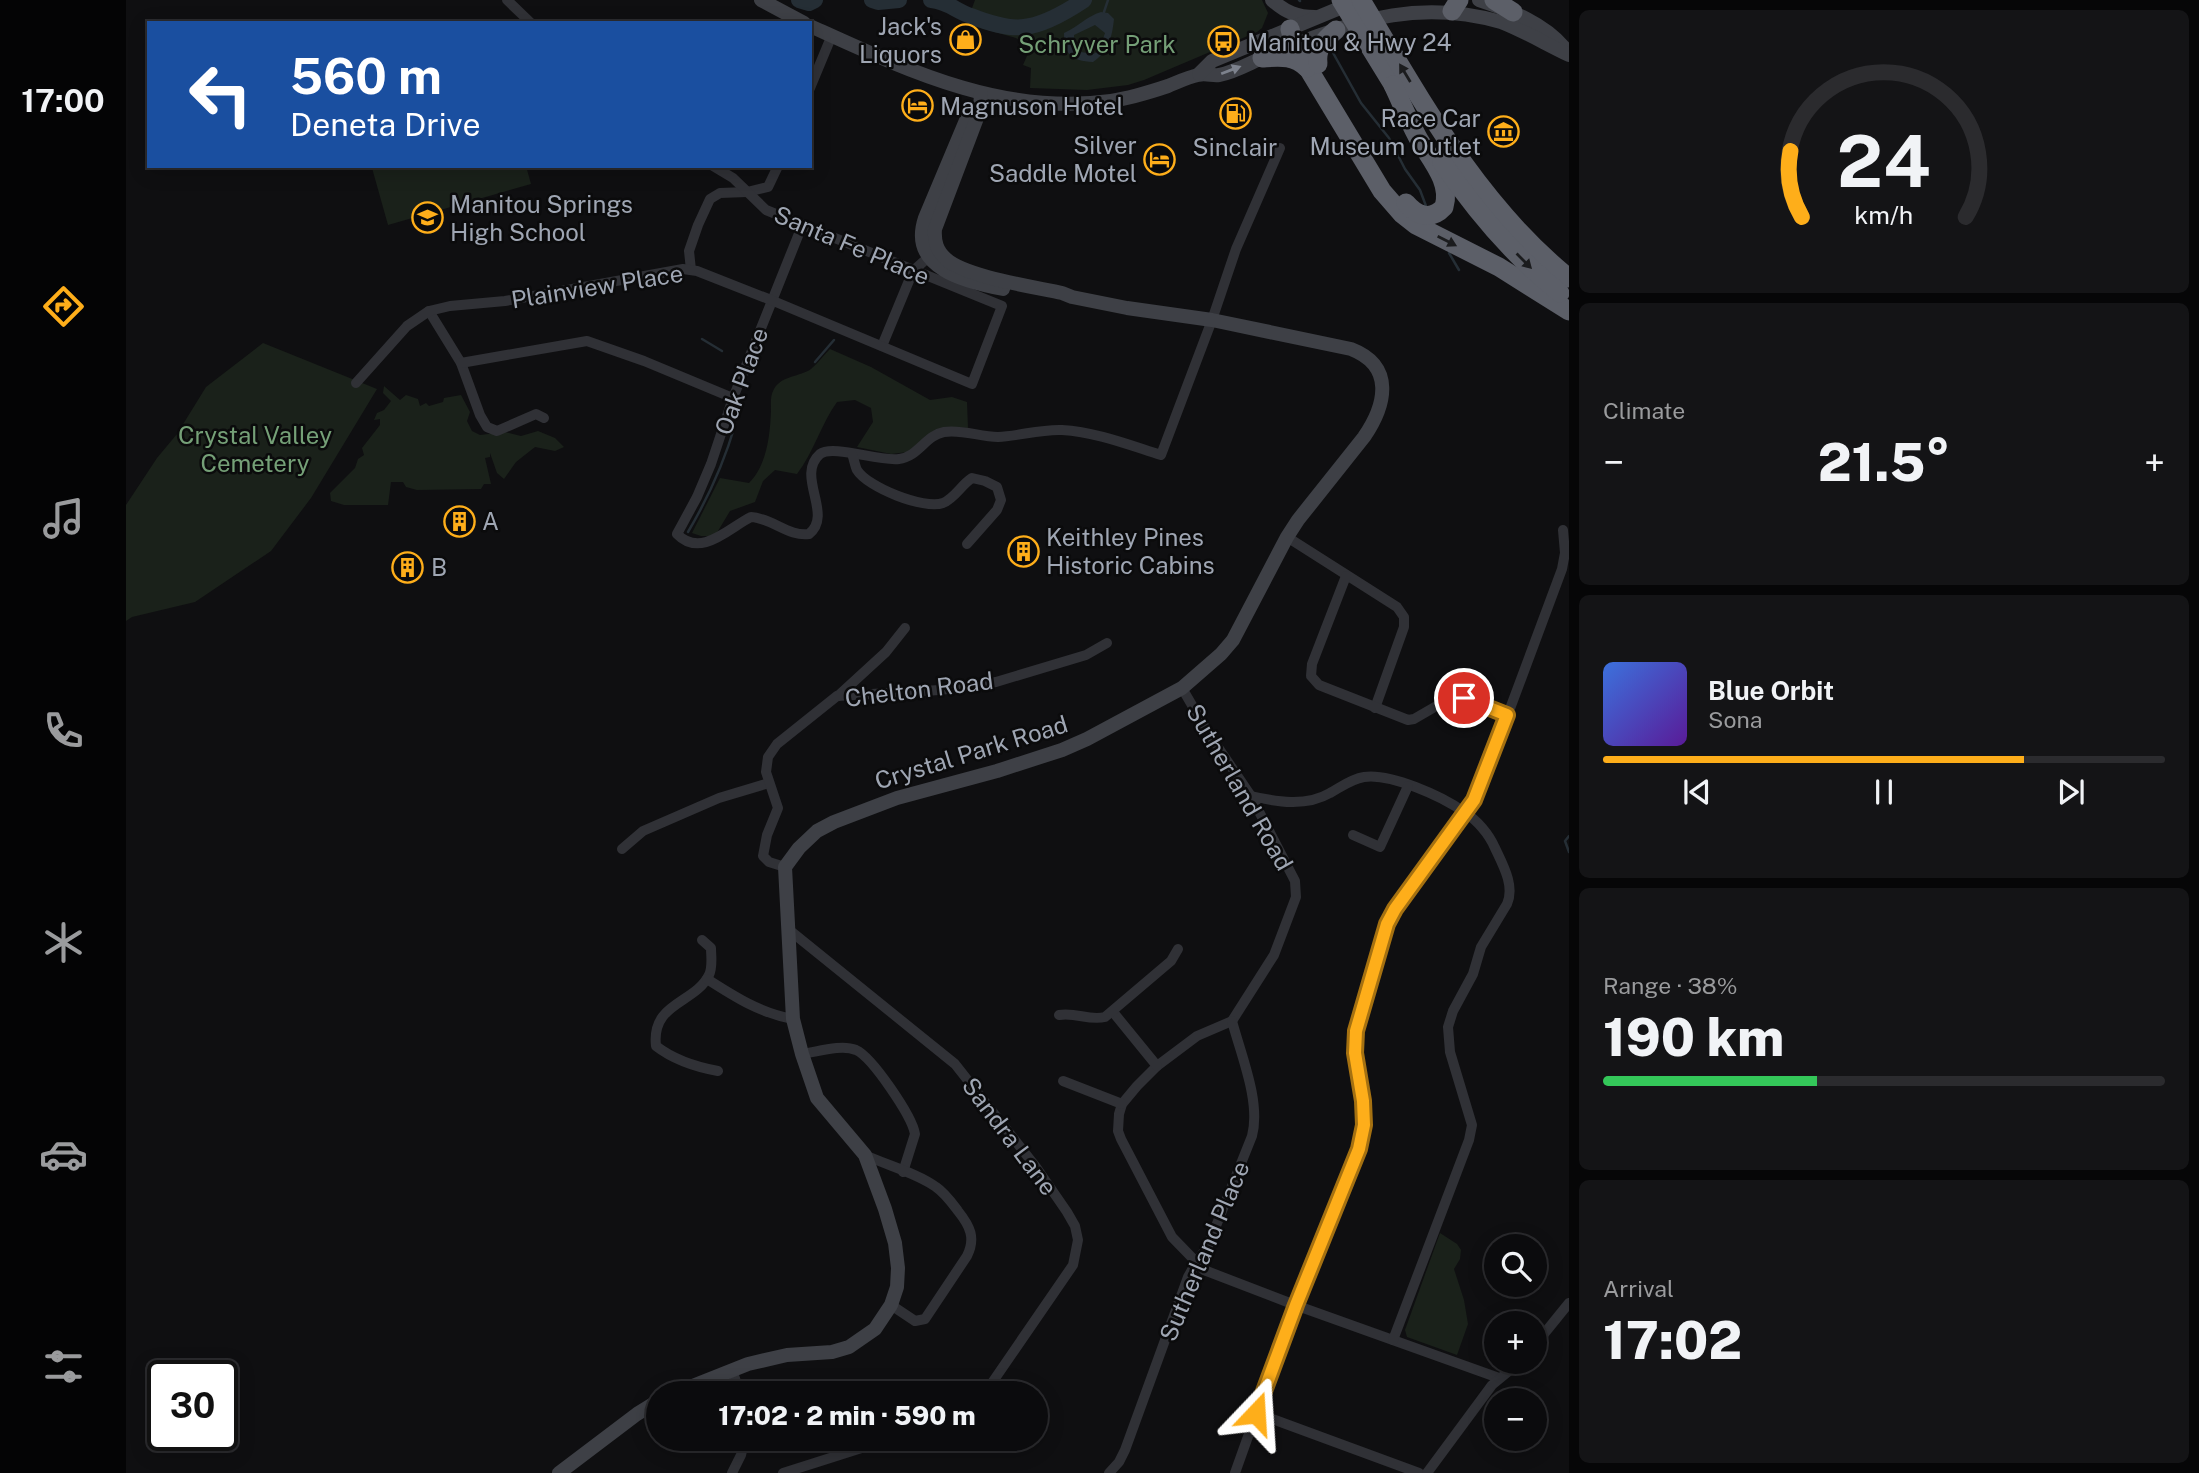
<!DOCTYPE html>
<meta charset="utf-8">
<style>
:root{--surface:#0b0b0d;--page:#141416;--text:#f1f3f6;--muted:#9a9b9d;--line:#2b2b2e;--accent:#feae1a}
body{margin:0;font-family:"Public Sans",sans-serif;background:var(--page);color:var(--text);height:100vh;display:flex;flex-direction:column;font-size:26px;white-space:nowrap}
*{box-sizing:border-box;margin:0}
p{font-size:23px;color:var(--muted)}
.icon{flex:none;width:38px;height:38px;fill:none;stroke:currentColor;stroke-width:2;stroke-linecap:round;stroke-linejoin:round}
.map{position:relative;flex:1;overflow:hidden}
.sheet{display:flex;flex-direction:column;gap:10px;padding:10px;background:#060607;width:630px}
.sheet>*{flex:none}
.top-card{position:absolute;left:21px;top:21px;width:665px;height:147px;border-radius:0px;box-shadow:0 4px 18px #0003,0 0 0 2px var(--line);background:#1a4fa0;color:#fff;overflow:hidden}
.buttons{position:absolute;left:1358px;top:1234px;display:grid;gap:14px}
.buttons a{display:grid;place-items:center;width:63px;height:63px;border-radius:50%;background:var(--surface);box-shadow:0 4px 18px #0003,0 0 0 2px var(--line);font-size:35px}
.speed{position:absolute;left:21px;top:1360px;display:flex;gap:14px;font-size:35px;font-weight:700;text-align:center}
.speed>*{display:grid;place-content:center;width:91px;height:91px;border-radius:50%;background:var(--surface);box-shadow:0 4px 18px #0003,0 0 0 2px var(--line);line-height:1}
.speed .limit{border:4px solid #111;border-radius:10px;background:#fff;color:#111}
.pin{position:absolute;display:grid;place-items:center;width:60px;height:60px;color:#fff;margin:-30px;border:4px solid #fff;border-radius:50%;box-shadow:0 2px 7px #0007}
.me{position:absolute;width:77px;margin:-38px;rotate:20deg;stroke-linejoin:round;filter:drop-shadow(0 0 5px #0008)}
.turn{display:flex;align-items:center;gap:24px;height:147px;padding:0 28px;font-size:32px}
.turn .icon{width:91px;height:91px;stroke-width:2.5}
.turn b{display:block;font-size:49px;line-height:60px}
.big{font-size:52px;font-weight:800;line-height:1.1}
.sheet .tile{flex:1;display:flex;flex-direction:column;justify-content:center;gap:10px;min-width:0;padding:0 24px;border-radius:10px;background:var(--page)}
.sheet .dial{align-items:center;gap:0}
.dial svg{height:182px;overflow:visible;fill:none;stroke:var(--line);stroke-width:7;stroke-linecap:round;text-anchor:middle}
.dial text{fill:var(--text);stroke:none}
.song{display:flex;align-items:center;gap:21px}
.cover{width:84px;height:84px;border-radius:10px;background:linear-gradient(135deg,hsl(220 70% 55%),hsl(270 70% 35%))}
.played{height:7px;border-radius:4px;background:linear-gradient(90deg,var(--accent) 75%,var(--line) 75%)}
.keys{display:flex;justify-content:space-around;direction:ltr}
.heat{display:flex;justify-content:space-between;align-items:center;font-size:38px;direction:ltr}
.charge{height:10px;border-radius:5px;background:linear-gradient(90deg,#34c759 38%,var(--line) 0)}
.trip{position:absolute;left:520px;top:1381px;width:402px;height:70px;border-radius:35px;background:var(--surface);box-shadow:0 4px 18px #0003,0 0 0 2px var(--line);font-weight:800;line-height:70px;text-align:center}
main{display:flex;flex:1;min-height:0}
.tabs{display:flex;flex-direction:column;width:126px;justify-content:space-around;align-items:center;background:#040405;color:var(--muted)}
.tabs .icon{width:49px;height:49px}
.tabs .active{color:var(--accent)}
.tabs b{font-size:32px;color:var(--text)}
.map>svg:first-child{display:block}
.green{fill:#1a211a}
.water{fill:#252e35;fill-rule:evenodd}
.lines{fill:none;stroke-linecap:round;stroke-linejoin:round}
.stream{stroke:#252e35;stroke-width:2.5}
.river{stroke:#252e35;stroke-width:16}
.street{stroke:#303136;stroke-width:10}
.secondary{stroke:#3e4046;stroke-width:14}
.highway{stroke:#5c5f68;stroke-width:19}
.oneway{fill:#7d828d}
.oneway2{fill:#1b1c1e}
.route-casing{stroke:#a57111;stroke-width:18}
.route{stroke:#feae1a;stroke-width:12}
.labels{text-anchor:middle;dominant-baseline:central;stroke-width:5;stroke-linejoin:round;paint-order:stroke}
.poi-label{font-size:24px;fill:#9fa6b3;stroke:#0b0b0c;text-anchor:start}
.park-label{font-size:24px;fill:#75a077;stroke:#0b0b0c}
.street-label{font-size:24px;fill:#9fa6b3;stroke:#0b0b0c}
</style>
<main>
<nav class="tabs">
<b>17:00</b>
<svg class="icon active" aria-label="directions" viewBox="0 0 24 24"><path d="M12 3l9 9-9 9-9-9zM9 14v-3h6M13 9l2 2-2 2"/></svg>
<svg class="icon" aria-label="music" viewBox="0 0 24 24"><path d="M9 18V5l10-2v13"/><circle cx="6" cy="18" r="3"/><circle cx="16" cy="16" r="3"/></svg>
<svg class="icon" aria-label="phone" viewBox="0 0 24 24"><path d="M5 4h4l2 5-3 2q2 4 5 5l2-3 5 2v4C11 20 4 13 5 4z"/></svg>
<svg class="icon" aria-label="climate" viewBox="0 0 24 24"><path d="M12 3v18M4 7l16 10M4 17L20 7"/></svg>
<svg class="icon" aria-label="car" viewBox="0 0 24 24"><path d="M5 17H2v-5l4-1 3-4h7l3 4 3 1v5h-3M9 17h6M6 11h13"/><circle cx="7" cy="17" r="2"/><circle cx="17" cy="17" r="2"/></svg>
<svg class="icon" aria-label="filters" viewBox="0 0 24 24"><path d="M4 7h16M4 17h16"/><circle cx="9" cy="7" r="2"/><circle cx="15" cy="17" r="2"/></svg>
</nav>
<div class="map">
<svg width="1443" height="1473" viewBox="0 0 1443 1473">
<rect width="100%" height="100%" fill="#0f0f11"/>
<g class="green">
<path d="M 849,0 L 1136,0 L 1142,13 L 1136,28 L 1131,32 L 1018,80 L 1002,85 L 961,90 L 904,88 L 905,68 L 897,65 L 904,49 L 890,38 L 840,24 Z"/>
<path d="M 242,166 L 400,166 L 405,184 L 262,225 L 246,168 L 243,169 Z"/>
<path d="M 137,343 L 251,389 L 185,498 L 145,551 L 69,602 L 6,617 L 0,621 L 0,505 L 31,458 L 51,434 L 80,387 Z"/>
<path d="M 704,349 L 745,367 L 804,400 L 826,397 L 841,402 L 842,428 L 823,427 L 782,452 L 765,454 L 731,447 L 747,422 L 745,408 L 729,400 L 711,402 C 695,424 688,452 671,474 L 649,470 L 637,481 L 629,502 L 604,511 L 589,536 L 575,536 L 566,533 L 594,478 L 623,483 C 641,465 644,435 645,411 C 645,403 644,396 648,389 C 656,375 674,377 685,369 C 692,363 698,355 704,349 Z"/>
<path d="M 258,386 L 274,400 L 280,395 L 292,399 L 294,406 L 300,403 L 303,406 L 317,402 L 318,398 L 335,395 L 344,412 L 341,421 L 346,431 L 354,435 L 379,432 L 395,436 L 412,431 L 429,438 L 438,447 L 429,451 L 409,447 L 390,462 L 378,479 L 371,473 L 364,453 L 364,457 L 359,458 L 365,484 L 358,484 L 355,489 L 291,490 L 280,487 L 277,482 L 265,482 L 262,505 L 218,505 L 205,501 L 204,493 L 229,468 L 232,459 L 238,455 L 236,448 L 254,425 L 254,419 L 248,420 L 251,413 L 258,410 L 265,401 L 257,393 Z"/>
<path d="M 1314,1233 L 1331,1244 L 1335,1250 L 1334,1259 L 1328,1269 L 1338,1300 L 1342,1324 L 1331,1355 L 1281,1337 L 1279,1330 Z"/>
</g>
<path class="water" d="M 975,12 L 982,13 L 988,19 C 986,37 983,51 967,62 C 945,61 938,54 938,33 C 952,27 961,16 975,12 ZM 969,25 L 979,33 L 973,51 L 967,54 L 949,51 L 948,35 Z"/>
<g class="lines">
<g class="stream">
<path d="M 1173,0 L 1174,1"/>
<path d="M 978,12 L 982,0"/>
<path d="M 1206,51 L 1235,103 L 1263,138 L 1279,169 L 1294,190 L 1300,206"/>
<path d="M 1323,253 L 1333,270"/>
<path d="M 576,339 L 596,351"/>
<path d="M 689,362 L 708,340"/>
<path d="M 562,532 C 582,498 598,463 609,425"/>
<path d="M 1443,836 L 1439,841 L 1443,852"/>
</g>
<g class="river">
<path d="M 673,0 L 683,3 L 689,0"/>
<path d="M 746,0 L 752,2 L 773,0"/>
<path d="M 805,0 C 821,1 830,11 845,16 C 860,22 882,29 898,27 C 917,25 943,10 958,0"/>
</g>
<g class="street">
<path d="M 381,0 L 405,23"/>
<path d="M 684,88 L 706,35"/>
<path d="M 676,226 L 607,398 L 585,464 L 571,497 L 551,534 C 575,559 604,527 625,517 C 646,518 663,537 683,534 C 708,514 669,476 694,454 C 707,444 753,462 773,459 C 792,457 800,435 818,432 C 836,429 854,437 872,437 C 893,436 915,429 936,430 C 970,432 1003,445 1035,455 L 1086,320 L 1110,249 L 1154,148"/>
<path d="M 565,270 L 563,251 L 572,225 L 584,199 L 594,193 L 621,192 L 642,187 L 652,166"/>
<path d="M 303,311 L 335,363 L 354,415 L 361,427 L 371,431 L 410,414 L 418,418"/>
<path d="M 756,346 L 787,271 L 807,253"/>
<path d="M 335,363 L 461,341 L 518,361 L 607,398"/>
<path d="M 230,383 L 281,326 L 303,311 L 324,306 L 379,301 L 557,269 L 571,271 L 645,300 L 846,384 L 876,306 L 640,210 L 607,178 L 587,166"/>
<path d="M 726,454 C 728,459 729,466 731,470 C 741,487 798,510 817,503 C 829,498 835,485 846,478 L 859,481 L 871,487 L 875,500 L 871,510 L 841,544"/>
<path d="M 1161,537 L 1271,607 L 1278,617 L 1278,627 L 1249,708"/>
<path d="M 1220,576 L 1186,664 L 1185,676 L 1193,685 L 1282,720 L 1288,719 L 1326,697 L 1338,698 L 1381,715"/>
<path d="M 1056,688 L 1081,731 L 1125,796 L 1169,881 L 1170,897 L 1148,955 L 1106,1021 L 1071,1036 L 1031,1066 L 1011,1086 L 996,1104 L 993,1114 L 992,1131 L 995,1139 L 1046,1237 L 1078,1270 L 1169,1305 L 1373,1378"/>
<path d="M 712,696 L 760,652 L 779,628"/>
<path d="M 1125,796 C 1151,802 1180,807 1204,793 C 1215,787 1225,779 1238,777 C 1264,773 1316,796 1338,812 C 1351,820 1363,834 1369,848 C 1377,865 1389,886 1381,904 L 1355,947 L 1347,974 L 1327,1011 L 1322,1027 L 1324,1052 L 1346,1125 L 1343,1140 L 1267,1340"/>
<path d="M 1227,835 L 1254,847 L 1282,786"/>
<path d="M 496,849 L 517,831 L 593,798 L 643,783"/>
<path d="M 659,867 L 643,862 L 637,856 L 641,835 L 652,808 L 640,772 L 642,757 L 651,744 L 711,696 L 814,690 L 870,682 L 960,655 L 981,643"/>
<path d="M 662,929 L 829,1064 L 910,1167 L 941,1212 L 949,1226 L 952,1240 L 947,1265 L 859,1393"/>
<path d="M 576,940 L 585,948 C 585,956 587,967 583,975 C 569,1004 525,1002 530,1046 C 548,1060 570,1067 592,1071"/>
<path d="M 581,979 C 609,997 634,1013 667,1019"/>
<path d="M 987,1012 L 1031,1066"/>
<path d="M 933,1015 C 950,1012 963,1021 979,1017 L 1045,961 L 1052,949"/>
<path d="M 676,1054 C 691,1052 715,1044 730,1050 C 746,1057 786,1116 789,1134 L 777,1172"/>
<path d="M 937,1081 L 996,1104"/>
<path d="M 739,1155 C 760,1165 791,1173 810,1187 C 819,1193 826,1203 832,1211 C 844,1226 850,1238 841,1256 L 799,1319 L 789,1321 L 765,1305"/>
<path d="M 1409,1345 L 1443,1303"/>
<path d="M 606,1370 L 614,1393"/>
<path d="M 1130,1413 L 1293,1473"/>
<path d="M 606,1473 L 615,1455 L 619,1438"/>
<path d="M 657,1473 L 767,1438"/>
<path d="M 983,1473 L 993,1462 L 999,1450 L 1062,1277 L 1071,1261 L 1082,1246 L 1126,1136 C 1135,1102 1115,1055 1106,1021"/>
<path d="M 1109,1473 L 1169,1305 L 1232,1149 C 1236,1132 1239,1116 1237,1099 C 1234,1072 1228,1048 1232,1020 L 1261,924 L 1269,909 L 1348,800 L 1385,706 L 1436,569 L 1439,553 L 1437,530"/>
<path d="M 1301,1473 L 1366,1385 L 1394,1362"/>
</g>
<g class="secondary">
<path d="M 635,0 L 678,23"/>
<path d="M 1146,0 C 1159,12 1171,17 1189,17"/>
<path d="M 1353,0 C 1384,10 1420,24 1440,50"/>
<path d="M 684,26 C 781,70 876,116 985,101 C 1005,98 1024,92 1042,86 C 1052,82 1062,77 1072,75 C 1079,73 1087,76 1093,75 C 1110,72 1127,61 1143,55"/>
<path d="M 1162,47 C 1236,18 1296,0 1375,22 C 1398,31 1420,44 1443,55"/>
<path d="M 1073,74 L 1086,61 L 1226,3"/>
<path d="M 841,118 L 799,218 C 782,269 841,282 877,289"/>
<path d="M 549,1393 L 622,1364 L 661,1355 L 706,1352 L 723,1347 L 749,1329 L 765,1305 L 771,1287 L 772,1268 L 769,1243 L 759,1209 L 739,1155 L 691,1098 L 676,1054 L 667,1019 L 659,867 L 673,848 L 691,831 L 708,822 L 771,798 L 871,771 L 936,750 L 961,739 L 1056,688 L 1095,654 L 1107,640 L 1161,537 L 1172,520 L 1238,437 C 1260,405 1269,366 1225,349 L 1086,320 L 1001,308 L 946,297 L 936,293 C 909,287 840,277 820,259 C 811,251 808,242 809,229 L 854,110 L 855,93"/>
<path d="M 433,1473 L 511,1414 L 532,1401"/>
</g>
<g class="highway">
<path d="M 1215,0 L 1274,96"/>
<path d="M 1235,0 C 1294,98 1352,205 1443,278"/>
<path d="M 1368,0 L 1387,12"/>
<path d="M 1326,11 L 1333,0"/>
<path d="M 1164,29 L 1168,45 L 1256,191 L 1276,214 L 1290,225 L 1373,267 L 1443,311"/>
<path d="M 1136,58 C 1154,57 1167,55 1181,68"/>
<path d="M 1192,64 C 1190,48 1198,40 1210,30"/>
<path d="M 1267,85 C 1275,102 1282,119 1291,136 C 1302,157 1326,181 1318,207 C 1305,221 1291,216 1280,203"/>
<path d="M 1316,162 C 1349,210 1388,257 1434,293"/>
</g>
</g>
<defs><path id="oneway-solid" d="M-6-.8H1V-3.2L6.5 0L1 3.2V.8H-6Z" transform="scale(1.75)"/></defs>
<use class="oneway" href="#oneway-solid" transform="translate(1105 70) rotate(-21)"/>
<g class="oneway2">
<use href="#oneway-solid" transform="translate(1279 73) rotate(-121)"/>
<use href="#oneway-solid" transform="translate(1321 241) rotate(27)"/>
<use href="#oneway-solid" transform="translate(1398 261) rotate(45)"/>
</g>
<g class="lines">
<defs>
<path id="route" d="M 1130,1413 L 1170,1305 L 1233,1149 L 1238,1125 L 1237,1101 L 1229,1053 L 1230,1031 L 1261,924 L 1269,909 L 1348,800 L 1381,715 L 1338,698"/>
</defs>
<use href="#route" class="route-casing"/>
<use href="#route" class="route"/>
</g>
<defs>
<symbol id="shop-ring" viewBox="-11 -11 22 22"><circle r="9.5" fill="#0b0b0c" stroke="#feae1a" stroke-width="1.5"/><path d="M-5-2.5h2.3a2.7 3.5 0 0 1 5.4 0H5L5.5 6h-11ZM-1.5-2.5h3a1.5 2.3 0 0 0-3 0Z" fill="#feae1a"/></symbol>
<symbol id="bus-ring" viewBox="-11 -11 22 22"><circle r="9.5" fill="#0b0b0c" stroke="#feae1a" stroke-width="1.5"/><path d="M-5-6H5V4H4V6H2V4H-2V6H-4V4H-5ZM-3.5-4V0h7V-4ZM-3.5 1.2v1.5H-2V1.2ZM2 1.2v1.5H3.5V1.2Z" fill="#feae1a"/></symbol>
<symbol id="hotel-ring" viewBox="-11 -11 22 22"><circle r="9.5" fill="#0b0b0c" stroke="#feae1a" stroke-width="1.5"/><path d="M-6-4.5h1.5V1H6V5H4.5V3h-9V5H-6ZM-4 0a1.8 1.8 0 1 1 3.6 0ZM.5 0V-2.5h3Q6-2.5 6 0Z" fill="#feae1a"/></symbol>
<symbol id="fuel-ring" viewBox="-11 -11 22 22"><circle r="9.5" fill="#0b0b0c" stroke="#feae1a" stroke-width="1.5"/><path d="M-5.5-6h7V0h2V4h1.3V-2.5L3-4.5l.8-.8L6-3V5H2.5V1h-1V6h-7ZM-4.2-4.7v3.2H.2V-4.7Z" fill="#feae1a"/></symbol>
<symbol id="museum-ring" viewBox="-11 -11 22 22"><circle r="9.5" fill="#0b0b0c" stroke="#feae1a" stroke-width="1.5"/><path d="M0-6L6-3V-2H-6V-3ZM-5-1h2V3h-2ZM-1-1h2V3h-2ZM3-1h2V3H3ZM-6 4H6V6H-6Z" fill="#feae1a"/></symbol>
<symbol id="school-ring" viewBox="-11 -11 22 22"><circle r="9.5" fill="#0b0b0c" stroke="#feae1a" stroke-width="1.5"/><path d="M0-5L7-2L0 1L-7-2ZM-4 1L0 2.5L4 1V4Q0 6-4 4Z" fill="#feae1a"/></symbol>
<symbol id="building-ring" viewBox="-11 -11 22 22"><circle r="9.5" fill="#0b0b0c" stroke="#feae1a" stroke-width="1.5"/><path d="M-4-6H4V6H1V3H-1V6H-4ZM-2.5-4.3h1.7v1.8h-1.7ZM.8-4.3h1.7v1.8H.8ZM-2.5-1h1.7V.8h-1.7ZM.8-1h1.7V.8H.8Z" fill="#feae1a"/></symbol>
</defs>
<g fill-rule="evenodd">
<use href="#shop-ring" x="822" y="22" width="35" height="35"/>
<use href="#bus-ring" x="1080" y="24" width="35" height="35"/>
<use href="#hotel-ring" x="774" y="88" width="35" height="35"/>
<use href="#fuel-ring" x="1092" y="96" width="35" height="35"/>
<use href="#museum-ring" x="1360" y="114" width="35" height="35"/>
<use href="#hotel-ring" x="1016" y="142" width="35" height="35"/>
<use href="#school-ring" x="284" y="200" width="35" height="35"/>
<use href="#building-ring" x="316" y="504" width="35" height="35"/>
<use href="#building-ring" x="880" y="534" width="35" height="35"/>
<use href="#building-ring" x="264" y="550" width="35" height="35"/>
</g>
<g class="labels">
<g class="poi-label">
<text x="816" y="26" text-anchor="end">Jack's<tspan x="816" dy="28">Liquors</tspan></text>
<text x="1121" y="42">Manitou &amp; Hwy 24</text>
<text x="814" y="106">Magnuson Hotel</text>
<text x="1355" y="118" text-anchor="end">Race Car<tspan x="1355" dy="28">Museum Outlet</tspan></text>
<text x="1011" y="145" text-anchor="end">Silver<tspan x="1011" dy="28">Saddle Motel</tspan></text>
<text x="1109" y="147" text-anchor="middle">Sinclair</text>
<text x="324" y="204">Manitou Springs<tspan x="324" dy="28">High School</tspan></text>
<text x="356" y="521">A</text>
<text x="920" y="537">Keithley Pines<tspan x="920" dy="28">Historic Cabins</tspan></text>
<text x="305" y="567">B</text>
</g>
<g class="park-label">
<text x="971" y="44">Schryver Park</text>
<text x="129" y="435">Crystal Valley<tspan x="129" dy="28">Cemetery</tspan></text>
</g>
<g class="street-label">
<text transform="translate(726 245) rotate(23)">Santa Fe Place</text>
<text transform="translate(471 286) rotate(-9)">Plainview Place</text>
<text transform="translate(615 381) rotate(-70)">Oak Place</text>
<text transform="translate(793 689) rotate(-7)">Chelton Road</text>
<text transform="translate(845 752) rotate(-17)">Crystal Park Road</text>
<text transform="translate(1114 787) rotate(60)">Sutherland Road</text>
<text transform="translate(884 1136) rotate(53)">Sandra Lane</text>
<text transform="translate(1078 1251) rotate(-67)">Sutherland Place</text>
</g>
</g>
</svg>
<div class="buttons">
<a><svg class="icon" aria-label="search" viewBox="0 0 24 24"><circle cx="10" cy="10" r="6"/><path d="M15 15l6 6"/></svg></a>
<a>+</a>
<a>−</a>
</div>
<div class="speed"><div class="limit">30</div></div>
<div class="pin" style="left:1338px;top:698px;background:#d93025"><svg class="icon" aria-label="arrive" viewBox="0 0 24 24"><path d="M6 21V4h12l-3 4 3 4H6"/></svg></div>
<svg class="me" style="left:1130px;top:1413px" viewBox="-20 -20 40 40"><path d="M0-17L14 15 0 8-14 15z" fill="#feae1a" stroke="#fff" stroke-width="4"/></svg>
<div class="trip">17:02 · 2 min · 590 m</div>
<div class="top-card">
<div class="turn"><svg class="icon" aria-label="left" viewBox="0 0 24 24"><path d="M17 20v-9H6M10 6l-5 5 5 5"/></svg><div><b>560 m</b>Deneta Drive</div></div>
</div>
</div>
<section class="sheet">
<div class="tile dial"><svg viewBox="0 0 100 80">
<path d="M14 69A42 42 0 1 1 86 69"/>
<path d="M14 69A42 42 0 0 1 9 40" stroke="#feae1a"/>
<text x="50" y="56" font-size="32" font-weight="700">24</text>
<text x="50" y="72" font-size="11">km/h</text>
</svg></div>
<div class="tile"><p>Climate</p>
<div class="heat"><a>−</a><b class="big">21.5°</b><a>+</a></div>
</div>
<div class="tile">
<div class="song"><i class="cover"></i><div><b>Blue Orbit</b><p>Sona</p></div></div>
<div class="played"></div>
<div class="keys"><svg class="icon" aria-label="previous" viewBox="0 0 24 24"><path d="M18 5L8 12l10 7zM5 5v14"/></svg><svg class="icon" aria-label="pause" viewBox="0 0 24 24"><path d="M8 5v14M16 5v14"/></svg><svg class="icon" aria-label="next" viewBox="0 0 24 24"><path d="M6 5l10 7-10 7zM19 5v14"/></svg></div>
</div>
<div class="tile"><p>Range · 38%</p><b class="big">190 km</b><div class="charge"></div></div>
<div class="tile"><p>Arrival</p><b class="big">17:02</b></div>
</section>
</main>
